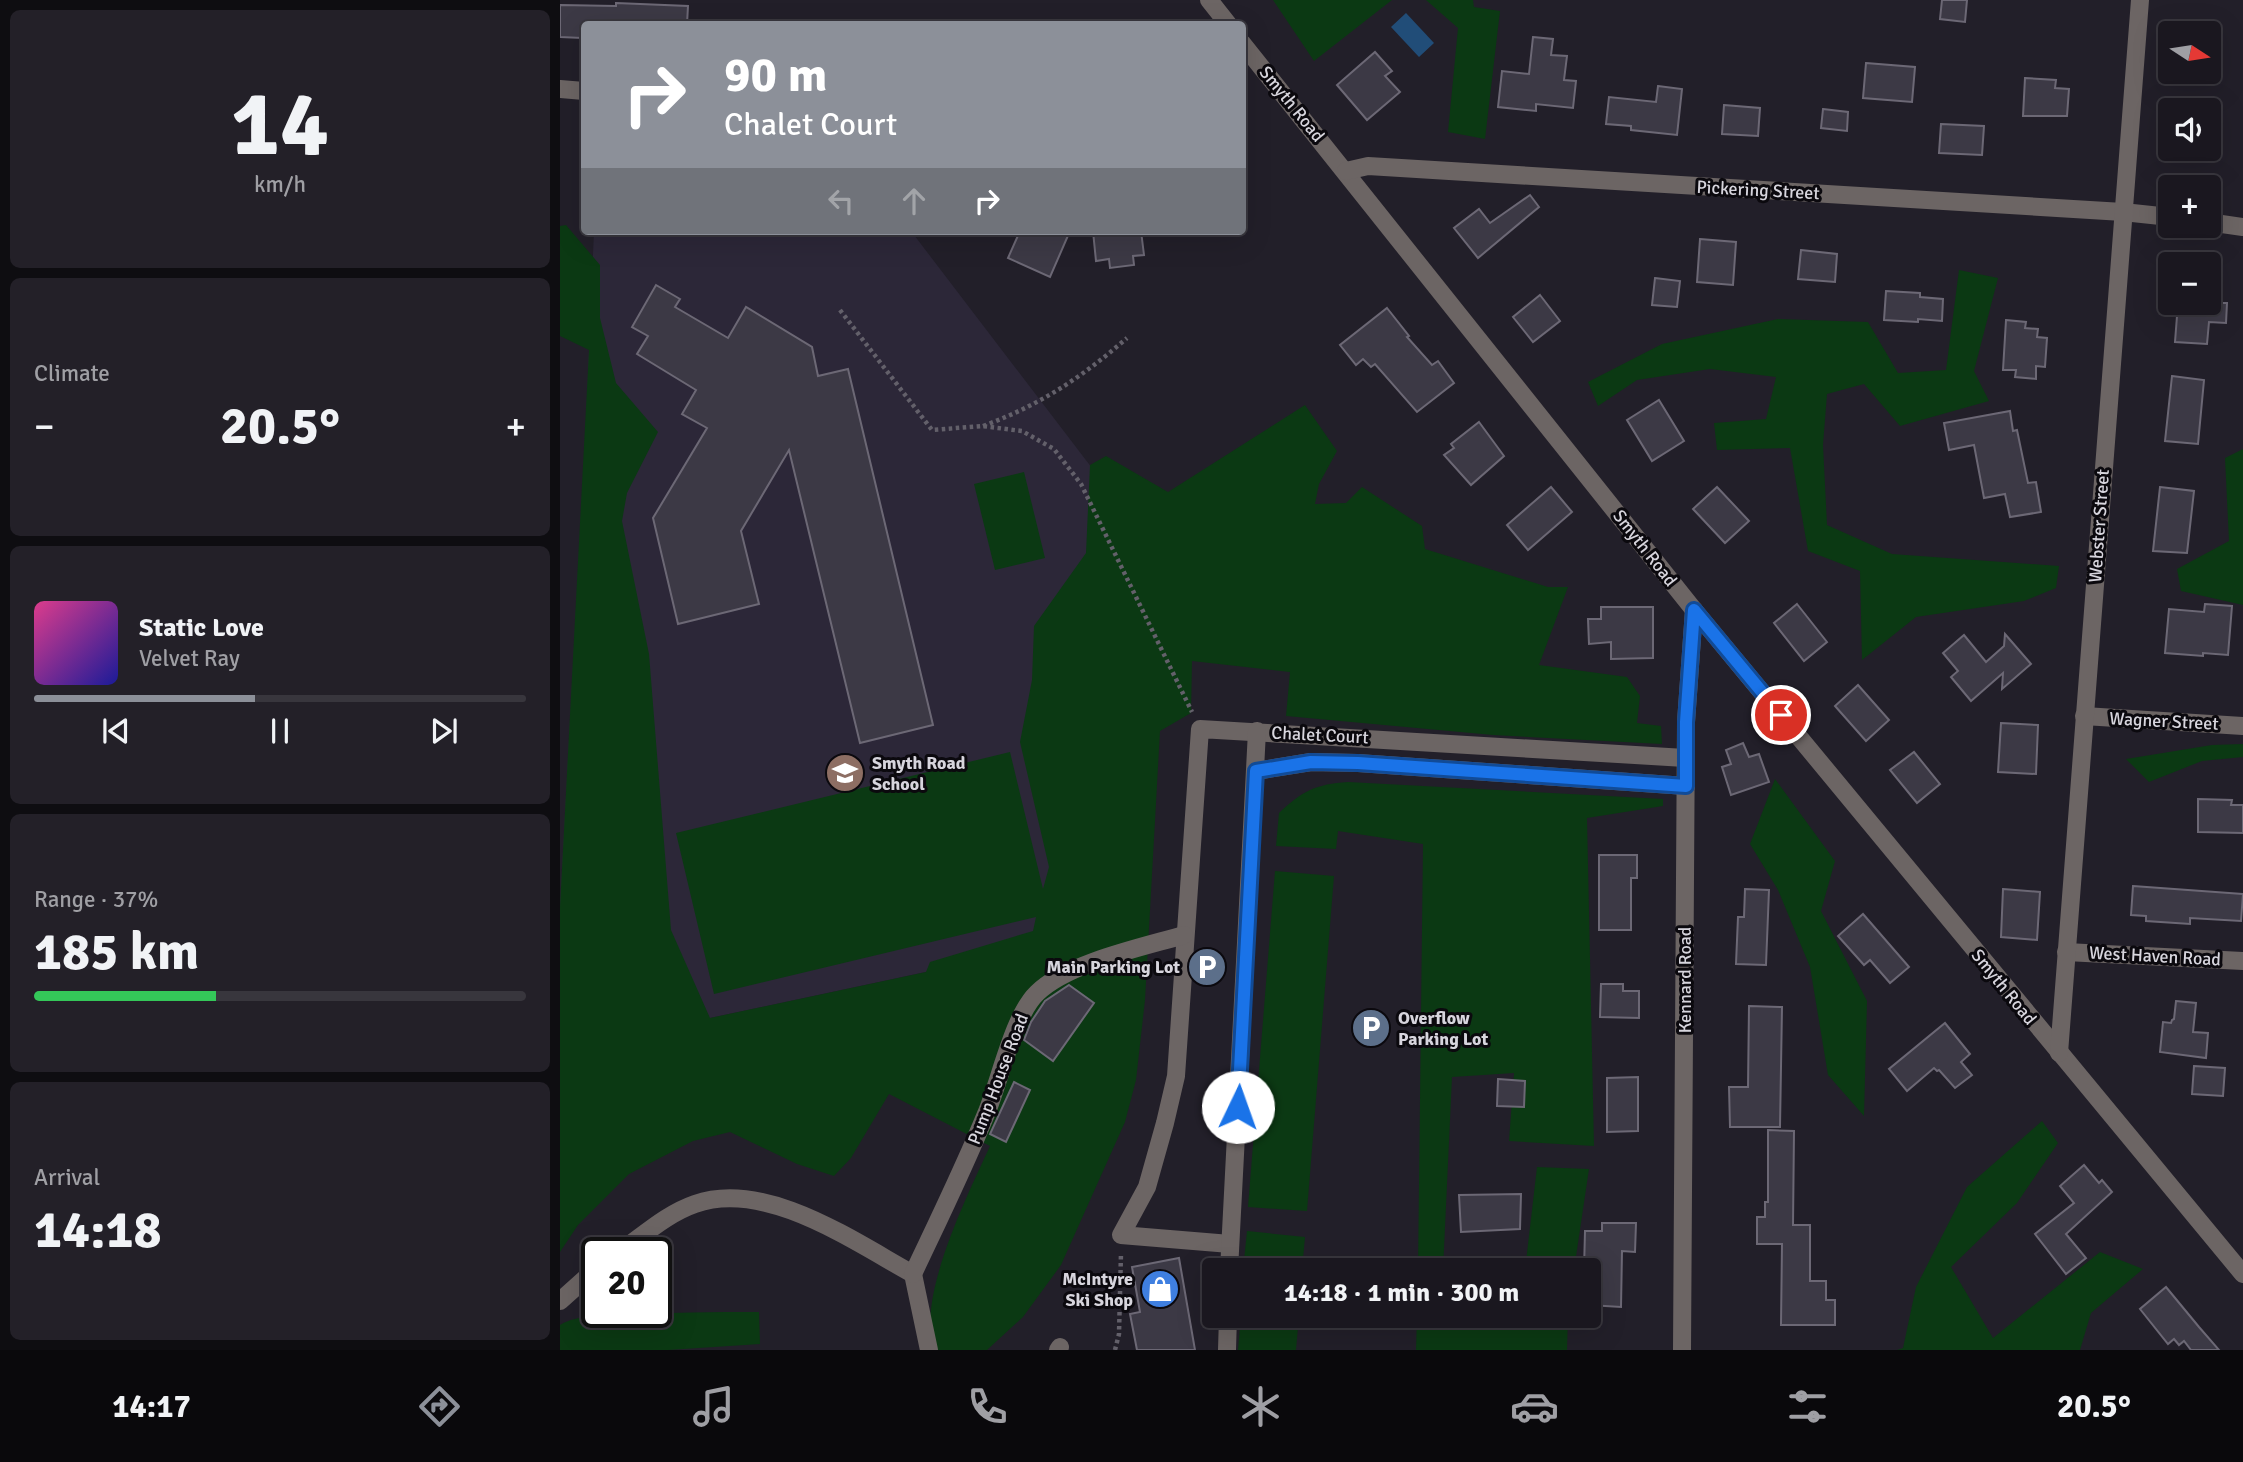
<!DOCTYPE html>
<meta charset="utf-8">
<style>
:root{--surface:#1a171f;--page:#232028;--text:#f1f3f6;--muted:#9f9fa4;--line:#38363d;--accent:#8c9099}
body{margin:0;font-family:Signika,sans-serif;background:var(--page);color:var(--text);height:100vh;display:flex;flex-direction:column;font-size:26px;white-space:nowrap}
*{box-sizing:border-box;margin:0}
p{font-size:23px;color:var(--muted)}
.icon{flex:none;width:38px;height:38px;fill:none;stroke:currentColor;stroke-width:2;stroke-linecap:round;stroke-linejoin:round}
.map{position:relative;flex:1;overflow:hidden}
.sheet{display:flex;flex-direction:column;gap:10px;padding:10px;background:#0e0d11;width:560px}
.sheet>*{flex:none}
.top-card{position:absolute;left:21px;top:21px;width:665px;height:214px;border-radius:7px;box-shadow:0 7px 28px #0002,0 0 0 2px var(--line);background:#8c9099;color:#fff;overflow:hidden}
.needle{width:46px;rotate:102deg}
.fabs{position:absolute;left:1598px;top:21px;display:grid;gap:14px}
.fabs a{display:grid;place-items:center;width:63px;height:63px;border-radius:7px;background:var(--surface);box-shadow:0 7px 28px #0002,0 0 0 2px var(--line);font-size:35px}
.speed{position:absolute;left:21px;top:1237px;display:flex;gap:14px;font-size:35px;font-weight:700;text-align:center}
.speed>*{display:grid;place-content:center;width:91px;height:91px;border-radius:50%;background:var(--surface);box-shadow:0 7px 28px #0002,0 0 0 2px var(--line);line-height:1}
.speed .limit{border:4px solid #111;border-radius:10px;background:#fff;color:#111}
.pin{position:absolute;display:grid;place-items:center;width:60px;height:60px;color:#fff;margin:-30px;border:4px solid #fff;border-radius:50%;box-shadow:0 2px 7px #0007}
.me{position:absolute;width:77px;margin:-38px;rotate:3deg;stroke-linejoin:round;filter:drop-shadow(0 0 5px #0008)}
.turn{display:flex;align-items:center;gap:24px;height:147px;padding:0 28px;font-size:32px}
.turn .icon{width:91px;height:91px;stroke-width:2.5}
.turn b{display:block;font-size:49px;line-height:60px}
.lanes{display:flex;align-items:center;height:66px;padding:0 28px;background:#0003;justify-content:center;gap:35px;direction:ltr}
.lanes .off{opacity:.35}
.big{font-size:52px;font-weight:700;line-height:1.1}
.sheet .tile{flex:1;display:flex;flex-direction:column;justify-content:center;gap:10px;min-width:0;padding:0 24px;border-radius:10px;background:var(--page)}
.sheet .dial{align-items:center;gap:0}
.dial b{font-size:91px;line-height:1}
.song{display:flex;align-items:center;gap:21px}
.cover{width:84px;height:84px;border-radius:10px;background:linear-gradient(135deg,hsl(330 70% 55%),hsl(240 70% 35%))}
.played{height:7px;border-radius:4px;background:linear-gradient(90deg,var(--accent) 45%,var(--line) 45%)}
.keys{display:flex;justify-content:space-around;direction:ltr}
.heat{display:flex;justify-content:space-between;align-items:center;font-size:38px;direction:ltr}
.charge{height:10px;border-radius:5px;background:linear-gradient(90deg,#34c759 37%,var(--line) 0)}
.trip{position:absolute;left:642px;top:1258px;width:399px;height:70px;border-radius:7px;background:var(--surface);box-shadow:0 7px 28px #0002,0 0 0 2px var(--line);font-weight:700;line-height:70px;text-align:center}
.tabs{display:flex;height:112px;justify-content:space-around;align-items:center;background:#0a090c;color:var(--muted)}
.tabs .icon{width:49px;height:49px}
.tabs .on{color:var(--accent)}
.tabs b{font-size:32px;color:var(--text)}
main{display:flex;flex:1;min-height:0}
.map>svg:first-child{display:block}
.built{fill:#2c2738}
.green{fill:#0b3913}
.water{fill:#214d78}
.building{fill:#3c3945;stroke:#6c6875;stroke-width:2}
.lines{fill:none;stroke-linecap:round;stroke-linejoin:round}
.path{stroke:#63606a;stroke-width:4.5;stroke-dasharray:3.5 3.5;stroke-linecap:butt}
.minor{stroke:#6c6564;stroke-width:18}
.route-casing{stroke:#114b97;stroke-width:18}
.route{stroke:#1a73e8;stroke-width:12}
.labels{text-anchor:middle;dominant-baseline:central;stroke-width:6;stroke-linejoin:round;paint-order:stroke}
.street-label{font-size:18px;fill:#d7d5dd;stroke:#0b090e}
.poi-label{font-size:18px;font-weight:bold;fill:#d7d5dd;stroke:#0b090e;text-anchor:start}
</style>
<main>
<section class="sheet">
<div class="tile dial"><b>14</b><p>km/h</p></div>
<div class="tile"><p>Climate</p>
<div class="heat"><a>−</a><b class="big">20.5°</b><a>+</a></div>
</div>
<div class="tile">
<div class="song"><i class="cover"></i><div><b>Static Love</b><p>Velvet Ray</p></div></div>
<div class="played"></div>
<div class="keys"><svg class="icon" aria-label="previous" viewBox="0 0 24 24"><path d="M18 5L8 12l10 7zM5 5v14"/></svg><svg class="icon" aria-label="pause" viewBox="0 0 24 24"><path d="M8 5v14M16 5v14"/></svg><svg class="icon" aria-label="next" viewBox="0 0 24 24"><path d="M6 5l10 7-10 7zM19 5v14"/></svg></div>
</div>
<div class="tile"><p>Range · 37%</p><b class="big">185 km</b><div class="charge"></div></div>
<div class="tile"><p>Arrival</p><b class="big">14:18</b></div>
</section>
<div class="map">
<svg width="1683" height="1350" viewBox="0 0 1683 1350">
<rect width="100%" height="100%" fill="#221f29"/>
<path class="built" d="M 34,231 L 351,231 L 590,544 L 544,934 L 0,1050 L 0,907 L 26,419 Z"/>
<g class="green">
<path d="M 713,0 L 832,0 L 754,61 Z"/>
<path d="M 866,0 L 913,0 L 914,7 L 940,11 L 925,139 L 888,132 L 898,28 Z"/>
<path d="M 6,225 L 40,265 L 40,318 L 56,383 L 98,432 L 67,493 L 62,521 L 89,654 L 111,930 L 150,1018 L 366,972 L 370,962 L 473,931 L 476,917 L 154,994 L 116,833 L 450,752 L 483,889 L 489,867 L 460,742 L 472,680 L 474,626 L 526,553 L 530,465 L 546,456 L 608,492 L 745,405 L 777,451 L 759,484 L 755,504 L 786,503 L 802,487 L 862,526 L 865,549 L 988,587 L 1008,587 L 979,665 L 1067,677 L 1080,696 L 1077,723 L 1101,726 L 1102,744 L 933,735 L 726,716 L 730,672 L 632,661 L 631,713 L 600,731 L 585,1000 L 576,1080 L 565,1122 L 501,1265 L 463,1317 L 427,1350 L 376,1350 C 352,1305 410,1190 430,1146 L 329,1094 L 291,1158 L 274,1176 L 237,1164 L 170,1132 L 133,1141 L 69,1174 L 18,1225 L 0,1252 L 0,907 L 29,350 L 0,336 L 0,226 Z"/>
<path d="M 1399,270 L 1438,278 L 1414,371 L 1429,401 L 1340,426 L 1304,384 L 1267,394 L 1263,445 L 1267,525 L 1332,554 L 1499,566 L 1496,588 L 1464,601 L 1356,617 L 1302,660 L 1300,571 L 1248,551 L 1230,448 L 1157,450 L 1154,423 L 1206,419 L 1216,377 L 1150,369 L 1077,380 L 1038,406 L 1028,382 L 1102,344 L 1218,319 L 1308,322 L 1338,373 L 1386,370 Z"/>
<path d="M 1683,449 L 1683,605 L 1621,591 L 1617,569 L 1669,541 L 1665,458 Z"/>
<path d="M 464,472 L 485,558 L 435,570 L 414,484 Z"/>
<path d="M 1683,744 L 1683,757 L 1642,761 L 1589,782 L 1566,759 L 1652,745 Z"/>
<path d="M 1215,779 L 1275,861 L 1261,911 L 1307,1001 L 1304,1116 L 1268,1075 L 1250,967 L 1218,890 L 1190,844 Z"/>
<path d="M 788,782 L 1103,799 L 1103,806 L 1027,818 L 1034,1146 L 949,1141 L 954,1073 L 892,1077 L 883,1270 L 858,1270 L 863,844 L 778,831 L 776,849 L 716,846 L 719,813 C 742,791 756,784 788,782 Z"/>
<path d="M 715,871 L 774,876 L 747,1211 L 688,1207 Z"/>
<path d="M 1482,1121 L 1498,1143 L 1457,1203 L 1391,1267 L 1433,1338 L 1540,1252 L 1583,1269 L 1531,1313 L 1520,1350 L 1337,1350 L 1343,1348 L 1356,1287 L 1407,1187 Z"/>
<path d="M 977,1167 L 1029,1169 L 1014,1270 L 965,1270 Z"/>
<path d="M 687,1231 L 745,1237 L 742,1270 L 683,1270 Z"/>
<path d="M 199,1312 L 200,1344 L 108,1350 L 0,1350 L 0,1325 C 18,1314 44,1316 64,1315 C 109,1312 154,1312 199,1312 Z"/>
<path d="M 681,1316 L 739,1316 L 736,1350 L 678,1350 Z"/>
<path d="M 857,1316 L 1008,1316 L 1007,1350 L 856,1350 Z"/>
</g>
<path class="water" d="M 846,13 L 874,43 L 859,57 L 831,27 Z"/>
<g class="building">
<path d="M 1382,0 L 1407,0 L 1405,22 L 1380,19 Z"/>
<path d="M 56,3 L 128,6 L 127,24 L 23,24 L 22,38 L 0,37 L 0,5 L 56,6 Z"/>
<path d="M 973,37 L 993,39 L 991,55 L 1007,56 L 1004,80 L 1016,81 L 1013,108 L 976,104 L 976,111 L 938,107 L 942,71 L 969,74 Z"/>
<path d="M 815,52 L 832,71 L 825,76 L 840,92 L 807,120 L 777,85 Z"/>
<path d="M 1306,63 L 1355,67 L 1352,102 L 1303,98 Z"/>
<path d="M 1465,78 L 1496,80 L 1495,88 L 1509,89 L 1507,116 L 1463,116 Z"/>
<path d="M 1098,86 L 1122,89 L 1117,135 L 1071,130 L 1071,126 L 1046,124 L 1049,97 L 1096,102 Z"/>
<path d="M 1164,105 L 1200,108 L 1198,136 L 1162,134 Z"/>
<path d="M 1263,109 L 1288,112 L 1287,131 L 1261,128 Z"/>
<path d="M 1381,124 L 1424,126 L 1422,155 L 1379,153 Z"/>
<path d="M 970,195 L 979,207 L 918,258 L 894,228 L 919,209 L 930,223 Z"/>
<path d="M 460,231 L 510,231 L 490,277 L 448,258 Z"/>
<path d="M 533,231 L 581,231 L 584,255 L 573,256 L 574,265 L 550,268 L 549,259 L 536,261 Z"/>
<path d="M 1140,239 L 1176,242 L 1173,285 L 1137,282 Z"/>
<path d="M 1241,250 L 1277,254 L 1275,282 L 1238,279 Z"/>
<path d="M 1095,278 L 1120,281 L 1117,307 L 1092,305 Z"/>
<path d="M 96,285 L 120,299 L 115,307 L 168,338 L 186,307 L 252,347 L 258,376 L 288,369 L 373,725 L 300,743 L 229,450 L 181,531 L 199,604 L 118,624 L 93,518 L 147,428 L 122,414 L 136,390 L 77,354 L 88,336 L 72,327 Z"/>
<path d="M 1326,291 L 1360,293 L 1360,297 L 1383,299 L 1382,321 L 1358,319 L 1358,322 L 1324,320 Z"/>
<path d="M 980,295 L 1000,321 L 973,342 L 953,317 Z"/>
<path d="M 1618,303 L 1667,303 L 1666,323 L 1649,322 L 1647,344 L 1615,342 Z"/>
<path d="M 827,308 L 849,336 L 847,337 L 872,365 L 878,361 L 894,383 L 857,412 L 815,364 L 811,367 L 803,359 L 796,365 L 780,345 Z"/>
<path d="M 1446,320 L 1466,322 L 1465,328 L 1478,329 L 1477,337 L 1487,338 L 1485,367 L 1476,366 L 1476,379 L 1455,377 L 1456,370 L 1443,370 Z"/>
<path d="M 1612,376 L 1644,380 L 1638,444 L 1605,441 Z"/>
<path d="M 1099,400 L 1124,441 L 1092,461 L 1067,420 Z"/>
<path d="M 1450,411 L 1453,431 L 1457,430 L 1468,483 L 1476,482 L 1481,512 L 1450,517 L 1445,494 L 1424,498 L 1414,445 L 1389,450 L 1384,423 Z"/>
<path d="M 919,422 L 944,456 L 911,485 L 884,455 L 894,448 L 891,444 Z"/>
<path d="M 991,487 L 1012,512 L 968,550 L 947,525 Z"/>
<path d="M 1157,487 L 1189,521 L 1165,543 L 1133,509 Z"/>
<path d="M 1600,487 L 1634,491 L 1627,553 L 1593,551 Z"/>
<path d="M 1237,604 L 1267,642 L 1244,661 L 1214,623 Z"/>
<path d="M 1645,604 L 1672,606 L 1668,655 L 1643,653 L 1643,656 L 1605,653 L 1609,609 L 1644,612 Z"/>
<path d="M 1041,607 L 1093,607 L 1093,658 L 1051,659 L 1051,642 L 1029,644 L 1028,619 L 1041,619 Z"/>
<path d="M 1445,634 L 1471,664 L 1442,689 L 1443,673 L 1411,701 L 1391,677 L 1398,671 L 1383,653 L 1404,635 L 1426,662 L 1444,646 Z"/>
<path d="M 1298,685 L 1329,720 L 1306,741 L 1275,706 Z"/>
<path d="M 1441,723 L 1478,725 L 1476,774 L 1438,772 Z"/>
<path d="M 1183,743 L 1189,757 L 1199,754 L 1209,782 L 1171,795 L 1162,767 L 1171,764 L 1166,750 Z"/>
<path d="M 1354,752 L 1380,784 L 1357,803 L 1330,770 Z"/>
<path d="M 1638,799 L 1672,800 L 1671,805 L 1683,805 L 1683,833 L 1638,832 Z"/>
<path d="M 1039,855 L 1077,855 L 1077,878 L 1071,878 L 1071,930 L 1039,930 Z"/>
<path d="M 1573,886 L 1683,894 L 1681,921 L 1630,918 L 1630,924 L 1586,921 L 1586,916 L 1571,915 Z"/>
<path d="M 1185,889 L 1209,890 L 1206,965 L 1176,964 L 1178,917 L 1184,917 Z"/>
<path d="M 1443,889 L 1480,892 L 1477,940 L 1441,937 Z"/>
<path d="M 1303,914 L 1349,967 L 1330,983 L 1310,960 L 1304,965 L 1278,936 Z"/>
<path d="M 1041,984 L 1063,984 L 1063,991 L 1079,991 L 1079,1018 L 1040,1017 Z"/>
<path d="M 509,985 L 534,1003 L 493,1061 L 464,1040 L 471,1022 L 485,1001 Z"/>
<path d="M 1616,1001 L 1636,1003 L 1633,1032 L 1648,1033 L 1646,1058 L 1600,1052 L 1603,1022 L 1611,1023 L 1612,1020 L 1614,1019 Z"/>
<path d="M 1189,1006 L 1222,1007 L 1220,1127 L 1170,1127 L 1169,1087 L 1188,1087 Z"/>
<path d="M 1385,1023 L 1410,1054 L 1401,1062 L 1412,1075 L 1395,1088 L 1379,1070 L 1377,1071 L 1374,1068 L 1347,1091 L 1329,1069 Z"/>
<path d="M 1634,1066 L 1665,1068 L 1663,1096 L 1632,1094 Z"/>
<path d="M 1078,1077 L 1078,1131 L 1047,1132 L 1047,1078 Z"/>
<path d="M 938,1079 L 965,1081 L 964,1107 L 937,1106 Z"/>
<path d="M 454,1082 L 470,1090 L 446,1142 L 430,1134 Z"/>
<path d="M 1208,1130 L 1234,1131 L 1233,1225 L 1250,1225 L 1250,1281 L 1266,1281 L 1266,1300 L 1275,1300 L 1275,1325 L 1221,1325 L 1222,1244 L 1197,1244 L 1197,1217 L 1205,1217 L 1205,1202 L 1208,1202 Z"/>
<path d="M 1524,1165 L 1539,1183 L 1542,1180 L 1552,1192 L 1506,1234 L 1526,1258 L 1506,1274 L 1475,1234 L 1514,1203 L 1500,1186 Z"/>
<path d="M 961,1194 L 960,1229 L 901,1232 L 899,1195 Z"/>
<path d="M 1042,1223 L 1076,1223 L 1075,1252 L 1062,1251 L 1061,1307 L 1029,1305 L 1029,1270 L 1024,1270 L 1025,1231 L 1042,1231 Z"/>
<path d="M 619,1258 L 635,1350 L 577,1350 L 570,1314 L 580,1312 L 572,1267 Z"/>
<path d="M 1606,1287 L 1639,1327 L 1659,1350 L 1631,1350 L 1624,1341 L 1619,1345 L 1614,1339 L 1608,1344 L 1580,1309 Z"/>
</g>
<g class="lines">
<g class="path">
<path d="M 280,310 L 372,430 L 422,426 L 462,431 L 494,449 L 521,484 L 632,712"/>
<path d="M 423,426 C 480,405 521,378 567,338"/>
<path d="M 555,1350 L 559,1334 L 561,1253"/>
</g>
<g class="minor">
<path d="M 649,0 L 668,24"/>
<path d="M 682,43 L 1134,610 L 1683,1274"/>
<path d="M 0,89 L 24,91"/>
<path d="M 786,171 L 808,166 L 1563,212 L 1610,217"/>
<path d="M 1648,222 L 1683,227"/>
<path d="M 1524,716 L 1683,726"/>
<path d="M 696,771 L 751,762 L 798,763 L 1126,786"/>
<path d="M 1506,952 L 1683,961"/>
<path d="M 1499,1053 L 1580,0"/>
<path d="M 670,1244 L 561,1235 L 587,1187 L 605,1123 L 616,1076 L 640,729 L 1125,758"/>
<path d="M 58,1253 C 83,1236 106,1214 135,1204 C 205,1179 293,1241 353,1274 L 369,1350"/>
<path d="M 669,1270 L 697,731"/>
<path d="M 353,1274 C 378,1221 404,1168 426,1114 C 440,1081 453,1016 477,993 C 507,963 583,947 624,935"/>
<path d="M 0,1301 L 37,1268"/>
<path d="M 498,1350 L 500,1347"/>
<path d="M 667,1350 L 668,1316"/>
<path d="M 1122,1350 L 1126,722 L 1134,610"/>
</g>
</g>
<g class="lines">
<defs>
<path id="route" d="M 678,1107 L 696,771 L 751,762 L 798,763 L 1126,786 L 1126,722 L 1134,610 L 1221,715"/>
</defs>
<use href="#route" class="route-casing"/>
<use href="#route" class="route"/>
</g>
<defs>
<symbol id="school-disc" viewBox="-11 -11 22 22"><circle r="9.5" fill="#8d6e63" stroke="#0b090e"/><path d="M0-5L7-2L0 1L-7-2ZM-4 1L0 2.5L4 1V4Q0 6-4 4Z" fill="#fff"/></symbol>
<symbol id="parking-disc" viewBox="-11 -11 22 22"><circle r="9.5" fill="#5c6f8a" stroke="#0b090e"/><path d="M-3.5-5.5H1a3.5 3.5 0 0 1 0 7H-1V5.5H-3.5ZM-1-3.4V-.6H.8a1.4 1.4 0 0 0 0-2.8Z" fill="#fff"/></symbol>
<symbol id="shop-disc" viewBox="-11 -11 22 22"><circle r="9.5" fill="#3f7fe0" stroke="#0b090e"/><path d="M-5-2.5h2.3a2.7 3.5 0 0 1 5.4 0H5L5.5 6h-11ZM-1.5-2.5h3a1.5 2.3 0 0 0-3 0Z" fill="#fff"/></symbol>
</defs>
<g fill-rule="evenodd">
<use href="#school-disc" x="263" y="751" width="44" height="44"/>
<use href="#parking-disc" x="625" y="945" width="44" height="44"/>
<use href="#parking-disc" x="789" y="1006" width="44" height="44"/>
<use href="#shop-disc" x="578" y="1267" width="44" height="44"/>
</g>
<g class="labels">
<g class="street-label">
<text transform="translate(732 104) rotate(51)">Smyth Road</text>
<text transform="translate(1198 190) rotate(3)">Pickering Street</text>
<text transform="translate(1539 526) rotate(-86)">Webster Street</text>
<text transform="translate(1085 548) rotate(52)">Smyth Road</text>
<text transform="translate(1604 721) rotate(3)">Wagner Street</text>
<text transform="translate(760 735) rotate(3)">Chalet Court</text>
<text transform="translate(1595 956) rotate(3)">West Haven Road</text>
<text transform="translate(1125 980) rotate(-90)">Kennard Road</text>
<text transform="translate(1444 987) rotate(51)">Smyth Road</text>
<text transform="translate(438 1079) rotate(-69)">Pump House Road</text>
</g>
<g class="poi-label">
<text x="312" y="763">Smyth Road<tspan x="312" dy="21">School</tspan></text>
<text x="620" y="967" text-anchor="end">Main Parking Lot</text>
<text x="838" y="1018">Overflow<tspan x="838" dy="21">Parking Lot</tspan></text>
<text x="573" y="1279" text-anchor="end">McIntyre<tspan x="573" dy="21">Ski Shop</tspan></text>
</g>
</g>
</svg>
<div class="fabs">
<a><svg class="needle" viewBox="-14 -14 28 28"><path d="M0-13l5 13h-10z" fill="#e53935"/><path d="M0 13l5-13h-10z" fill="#9f9fa4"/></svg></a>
<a><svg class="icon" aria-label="sound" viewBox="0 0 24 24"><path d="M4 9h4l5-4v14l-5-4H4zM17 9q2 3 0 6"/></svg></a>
<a>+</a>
<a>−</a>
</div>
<div class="speed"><div class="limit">20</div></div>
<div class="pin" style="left:1221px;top:715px;background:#d93025"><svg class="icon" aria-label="arrive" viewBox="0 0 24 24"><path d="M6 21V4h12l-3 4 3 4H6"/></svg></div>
<svg class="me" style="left:678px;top:1107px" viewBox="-20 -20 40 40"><circle r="19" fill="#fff"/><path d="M0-13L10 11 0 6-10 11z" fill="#1a73e8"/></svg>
<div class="trip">14:18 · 1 min · 300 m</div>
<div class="top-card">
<div class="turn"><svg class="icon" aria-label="right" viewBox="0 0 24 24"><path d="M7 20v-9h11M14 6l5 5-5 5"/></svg><div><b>90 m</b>Chalet Court</div></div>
<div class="lanes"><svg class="icon off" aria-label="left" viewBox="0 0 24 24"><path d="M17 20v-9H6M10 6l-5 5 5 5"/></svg><svg class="icon off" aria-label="ahead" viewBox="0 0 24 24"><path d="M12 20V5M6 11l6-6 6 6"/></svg><svg class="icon" aria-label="right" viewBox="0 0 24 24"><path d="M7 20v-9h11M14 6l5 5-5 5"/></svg></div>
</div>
</div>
</main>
<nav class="tabs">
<b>14:17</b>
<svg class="icon on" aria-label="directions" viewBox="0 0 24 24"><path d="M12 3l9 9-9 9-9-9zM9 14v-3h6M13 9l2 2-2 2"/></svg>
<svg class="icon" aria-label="music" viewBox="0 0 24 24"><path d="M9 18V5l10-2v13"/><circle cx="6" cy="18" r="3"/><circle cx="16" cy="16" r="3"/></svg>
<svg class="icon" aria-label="phone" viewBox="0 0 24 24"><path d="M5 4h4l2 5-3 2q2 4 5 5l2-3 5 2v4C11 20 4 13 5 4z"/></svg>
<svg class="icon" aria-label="climate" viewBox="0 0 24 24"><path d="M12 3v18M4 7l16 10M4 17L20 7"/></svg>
<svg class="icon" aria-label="car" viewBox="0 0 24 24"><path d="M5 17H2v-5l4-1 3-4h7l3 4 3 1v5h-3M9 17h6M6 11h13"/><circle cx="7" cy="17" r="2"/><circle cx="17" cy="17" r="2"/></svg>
<svg class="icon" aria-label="filters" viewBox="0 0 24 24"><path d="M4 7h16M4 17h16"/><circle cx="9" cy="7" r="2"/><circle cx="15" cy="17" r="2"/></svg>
<b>20.5°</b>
</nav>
